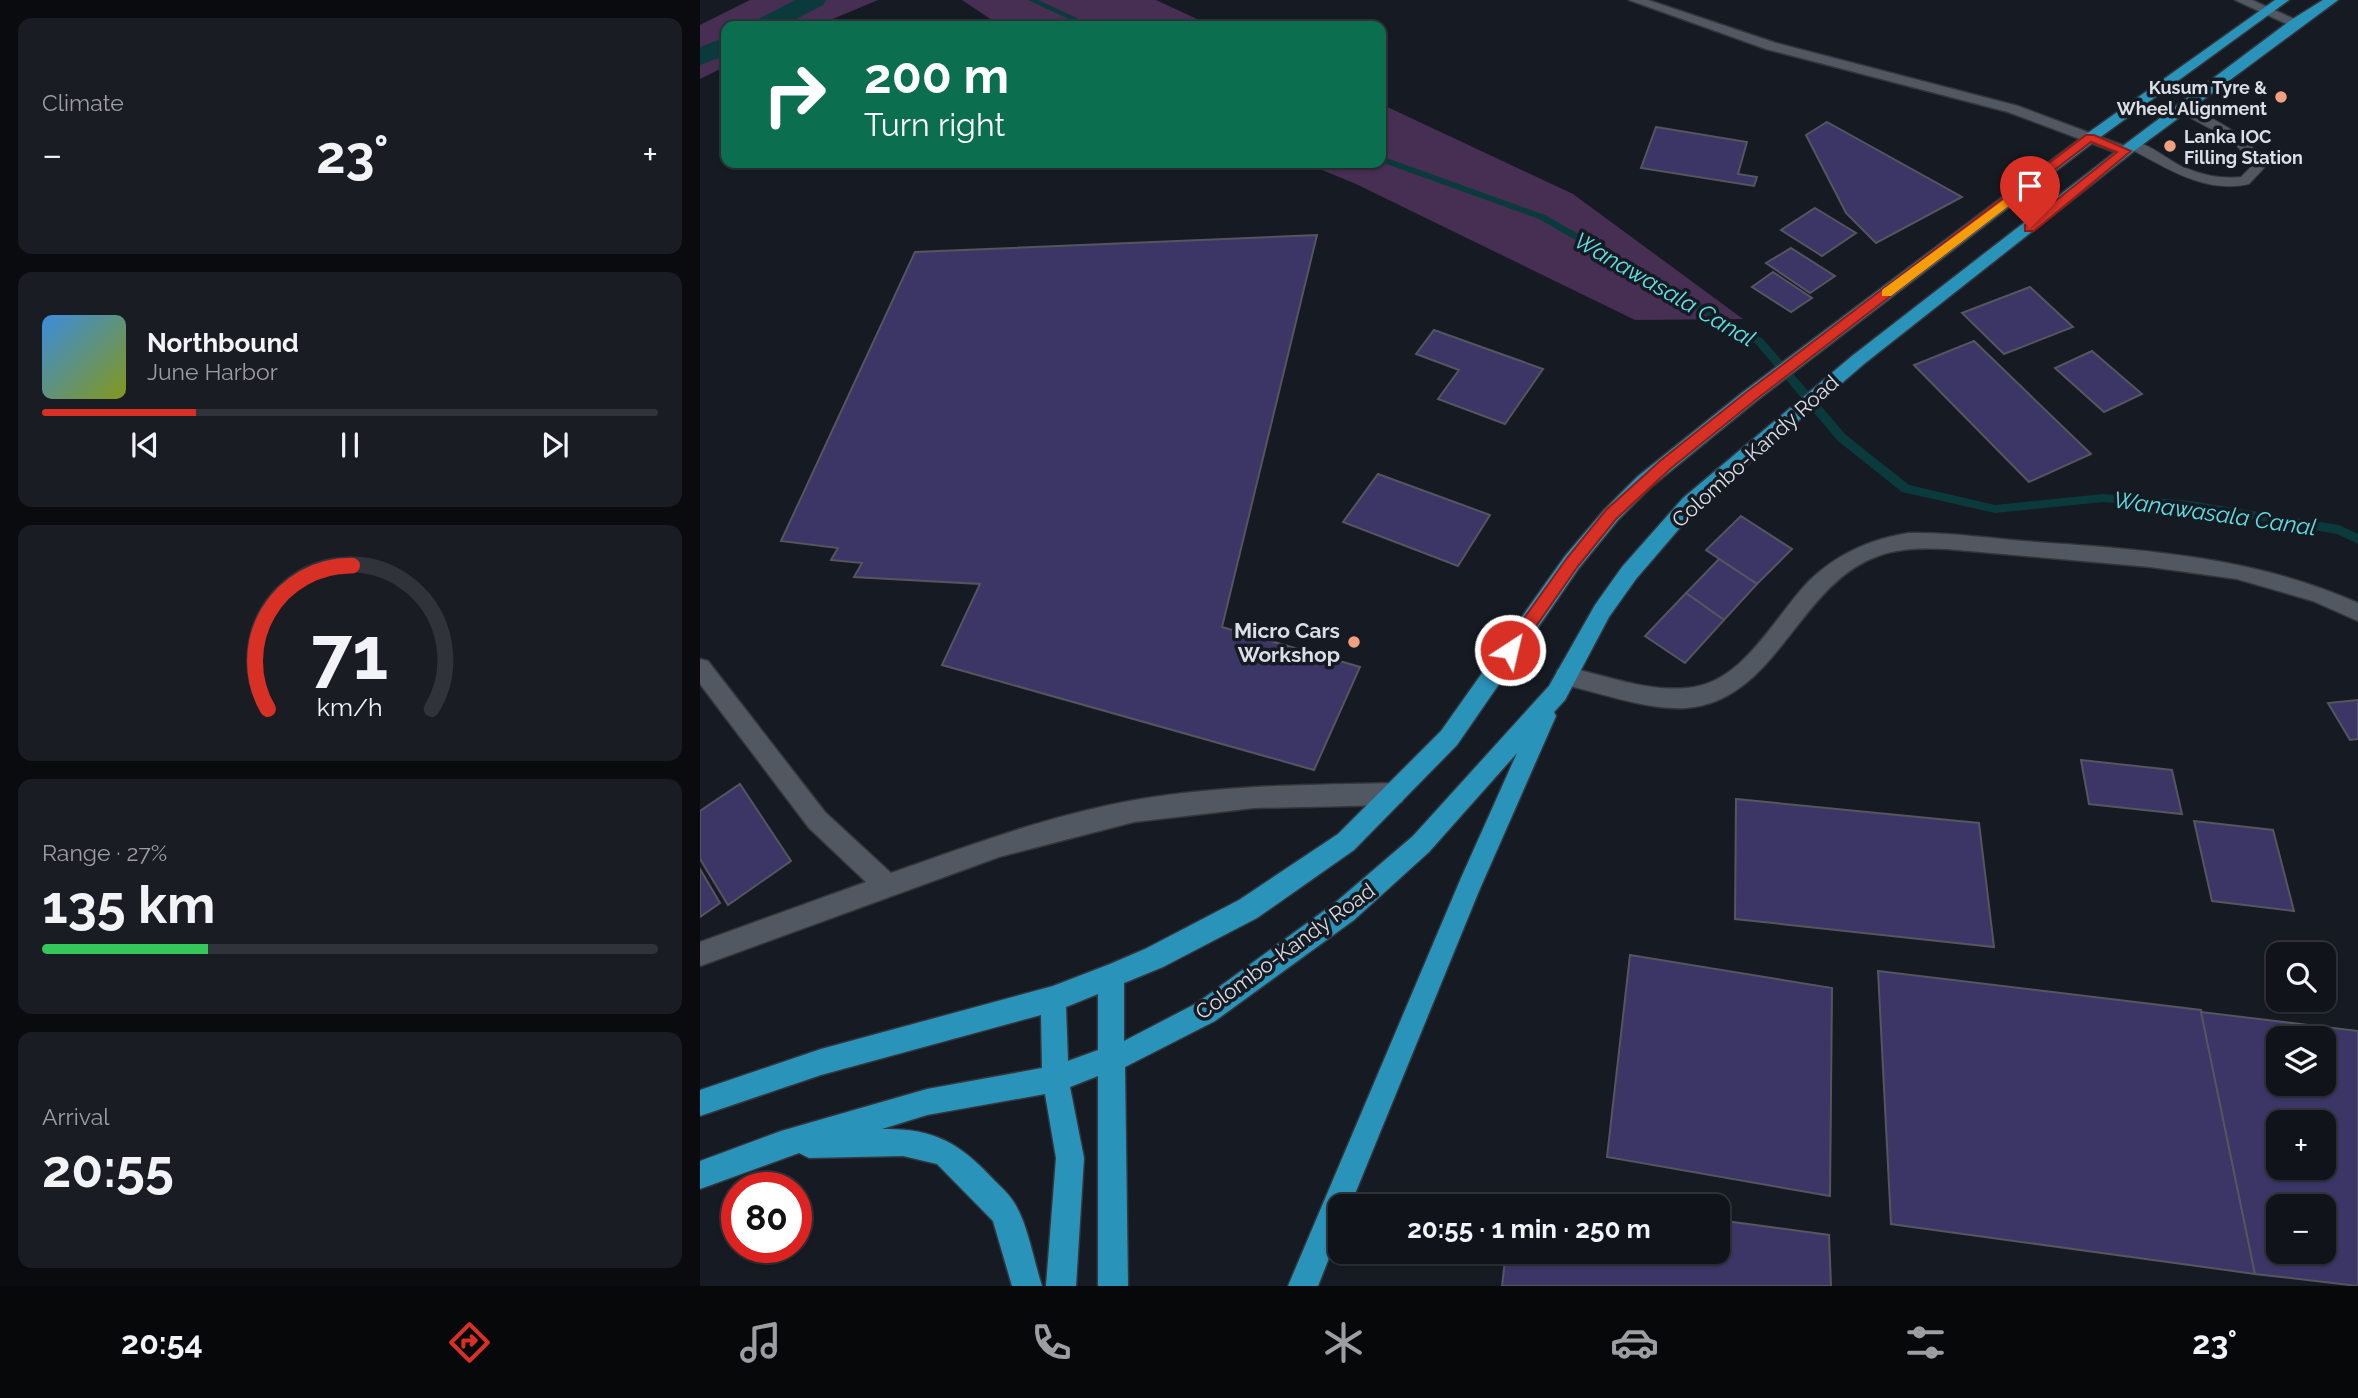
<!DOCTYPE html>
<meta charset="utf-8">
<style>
:root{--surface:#10141a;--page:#191d23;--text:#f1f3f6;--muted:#9c9ea2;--line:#303339;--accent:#d93025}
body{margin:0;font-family:Raleway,sans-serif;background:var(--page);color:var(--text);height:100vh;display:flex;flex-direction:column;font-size:26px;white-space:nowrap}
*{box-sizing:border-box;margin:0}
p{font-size:23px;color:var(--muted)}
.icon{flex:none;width:38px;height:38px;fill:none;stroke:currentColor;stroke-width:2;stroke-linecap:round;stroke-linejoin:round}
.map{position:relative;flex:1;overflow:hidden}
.side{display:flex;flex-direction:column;gap:18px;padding:18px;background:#090b0e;width:700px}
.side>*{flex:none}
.banner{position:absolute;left:21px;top:21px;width:665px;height:147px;border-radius:14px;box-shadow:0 2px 5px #0004,0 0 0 2px var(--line);background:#0b6e4f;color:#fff;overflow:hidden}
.fabs{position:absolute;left:1566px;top:942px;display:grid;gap:14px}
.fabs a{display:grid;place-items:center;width:70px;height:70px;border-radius:14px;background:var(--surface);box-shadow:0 2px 5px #0004,0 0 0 2px var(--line);font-size:35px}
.speed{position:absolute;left:21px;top:1172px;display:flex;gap:14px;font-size:35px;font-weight:700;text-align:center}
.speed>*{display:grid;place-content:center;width:91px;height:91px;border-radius:50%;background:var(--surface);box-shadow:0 2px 5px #0004,0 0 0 2px var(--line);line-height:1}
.speed .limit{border:10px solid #d22;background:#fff;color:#111}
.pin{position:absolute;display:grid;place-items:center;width:60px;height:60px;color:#fff;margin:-72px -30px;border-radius:50% 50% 50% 0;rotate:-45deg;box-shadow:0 0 7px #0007}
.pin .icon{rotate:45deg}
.me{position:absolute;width:77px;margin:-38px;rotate:35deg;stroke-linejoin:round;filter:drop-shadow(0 0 5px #0008)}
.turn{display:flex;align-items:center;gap:24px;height:147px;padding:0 28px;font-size:32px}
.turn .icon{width:91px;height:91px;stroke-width:2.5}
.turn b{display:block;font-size:49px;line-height:60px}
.big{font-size:52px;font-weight:700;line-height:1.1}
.side .tile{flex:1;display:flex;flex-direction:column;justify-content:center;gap:10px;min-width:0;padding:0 24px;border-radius:14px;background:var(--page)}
.side .dial{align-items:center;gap:0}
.dial svg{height:182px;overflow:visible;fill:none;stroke:var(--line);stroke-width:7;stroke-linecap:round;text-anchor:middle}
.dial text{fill:var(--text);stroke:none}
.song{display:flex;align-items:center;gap:21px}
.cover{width:84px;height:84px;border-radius:10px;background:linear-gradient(135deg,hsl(210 70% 55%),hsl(70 70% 35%))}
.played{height:7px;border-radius:4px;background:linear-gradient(90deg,var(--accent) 25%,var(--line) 25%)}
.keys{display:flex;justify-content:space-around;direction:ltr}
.heat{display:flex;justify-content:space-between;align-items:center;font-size:38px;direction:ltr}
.charge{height:10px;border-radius:5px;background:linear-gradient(90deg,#34c759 27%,var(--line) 0)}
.trip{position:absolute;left:628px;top:1194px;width:402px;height:70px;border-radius:14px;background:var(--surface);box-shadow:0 2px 5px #0004,0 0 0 2px var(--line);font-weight:700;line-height:70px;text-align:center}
.tab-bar{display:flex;height:112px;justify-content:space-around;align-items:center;background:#06080a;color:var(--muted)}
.tab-bar .icon{width:49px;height:49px}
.tab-bar .current{color:var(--accent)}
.tab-bar b{font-size:32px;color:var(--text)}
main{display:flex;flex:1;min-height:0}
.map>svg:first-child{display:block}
.green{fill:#472e53}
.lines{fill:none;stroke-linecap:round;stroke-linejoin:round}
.stream{fill:#0b3a3c;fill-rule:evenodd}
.canal{fill:#0b3a3c;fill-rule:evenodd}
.building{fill:#3b3666;stroke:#55555f;stroke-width:2;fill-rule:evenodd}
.service-casing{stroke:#33363c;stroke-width:2}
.minor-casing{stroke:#33363c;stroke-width:3}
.trunk-casing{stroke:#33363c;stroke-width:3}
.service{fill:#525861;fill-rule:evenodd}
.minor{fill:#525861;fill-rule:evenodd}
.trunk{fill:#2a93b9;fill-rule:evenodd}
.route{fill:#d93025;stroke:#8d1f18;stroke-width:2}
.slow{fill:#f59e0b}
.poi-dot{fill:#f2a080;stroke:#161b23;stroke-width:2.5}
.labels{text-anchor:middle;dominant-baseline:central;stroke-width:7;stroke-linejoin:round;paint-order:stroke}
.far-poi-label{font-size:18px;font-weight:bold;fill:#dbdee4;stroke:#161b23;text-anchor:end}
.street-label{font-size:21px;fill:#dbdee4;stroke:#161b23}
.poi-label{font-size:21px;font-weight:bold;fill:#dbdee4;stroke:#161b23;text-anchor:end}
.water-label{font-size:23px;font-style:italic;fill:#62dfe4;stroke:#161b23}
</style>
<main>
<section class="side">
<div class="tile"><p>Climate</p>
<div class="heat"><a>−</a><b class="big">23°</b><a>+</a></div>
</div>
<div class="tile">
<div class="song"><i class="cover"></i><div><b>Northbound</b><p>June Harbor</p></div></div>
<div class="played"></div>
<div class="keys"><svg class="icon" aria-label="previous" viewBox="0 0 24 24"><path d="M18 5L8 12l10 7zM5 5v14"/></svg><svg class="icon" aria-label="pause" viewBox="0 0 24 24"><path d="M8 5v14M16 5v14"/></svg><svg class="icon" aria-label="next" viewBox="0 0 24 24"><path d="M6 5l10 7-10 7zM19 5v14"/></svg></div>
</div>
<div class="tile dial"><svg viewBox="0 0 100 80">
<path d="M14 69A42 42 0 1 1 86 69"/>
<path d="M14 69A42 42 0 0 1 51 6" stroke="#d93025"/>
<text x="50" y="56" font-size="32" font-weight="700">71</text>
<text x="50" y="72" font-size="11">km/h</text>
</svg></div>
<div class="tile"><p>Range · 27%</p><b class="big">135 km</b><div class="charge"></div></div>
<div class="tile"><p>Arrival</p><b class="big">20:55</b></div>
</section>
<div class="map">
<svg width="1658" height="1286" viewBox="0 0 1658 1286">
<rect width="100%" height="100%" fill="#161b23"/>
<g class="green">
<path d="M 50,0 L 178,0 L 116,26 L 26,26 L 26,66 L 0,79 L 0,25 Z"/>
<path d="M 262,0 L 456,0 L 512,26 L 301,26 Z"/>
<path d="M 681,104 L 873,194 L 1043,319 L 935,320 L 656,184 L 605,163 L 681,163 Z"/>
</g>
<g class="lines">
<g class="stream">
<path d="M 328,0 L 338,0 L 394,26 L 384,26 Z"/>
<path d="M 681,156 L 845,215 L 1063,339 L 1146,435 L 1209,485 L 1295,505 L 1403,494 L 1491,501 L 1639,525 L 1658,534 L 1658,544 L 1637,534 L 1491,509 L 1403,502 L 1295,513 L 1202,492 L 1138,441 L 1055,343 L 839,219 L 681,162 Z"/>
</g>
<g class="canal">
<path d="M 95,0 L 126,0 L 123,5 L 83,26 L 51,26 L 55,21 Z"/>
<path d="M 26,37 L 26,55 L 0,65 L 0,47 Z"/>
</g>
</g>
<g class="building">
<path d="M 1127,122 L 1262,197 L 1176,243 L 1146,213 L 1106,135 Z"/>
<path d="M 956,127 L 1047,142 L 1038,174 L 1057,177 L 1054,186 L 941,168 Z"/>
<path d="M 1115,208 L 1156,233 L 1122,256 L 1081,230 Z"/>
<path d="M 617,235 L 522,627 L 660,667 L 614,770 L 242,665 L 280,584 L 154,577 L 162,563 L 131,560 L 138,548 L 81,541 L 215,252 Z"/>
<path d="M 1091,248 L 1135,276 L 1110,293 L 1066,263 Z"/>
<path d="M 1073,272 L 1112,298 L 1091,312 L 1052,287 Z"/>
<path d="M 1330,287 L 1373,327 L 1304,354 L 1262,313 Z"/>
<path d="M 734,330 L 843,369 L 805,424 L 738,399 L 759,370 L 716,354 Z"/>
<path d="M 1274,341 L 1391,454 L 1329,482 L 1214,365 Z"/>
<path d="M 1392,351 L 1442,394 L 1404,412 L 1355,368 Z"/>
<path d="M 678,474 L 790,515 L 758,566 L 643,522 Z"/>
<path d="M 1041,516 L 1092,549 L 1057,584 L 1006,550 Z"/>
<path d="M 1019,559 L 1057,584 L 1024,620 L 986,593 Z"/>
<path d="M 986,593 L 1024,620 L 985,663 L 945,636 Z"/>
<path d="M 1658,700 L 1658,739 L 1650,740 L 1628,703 Z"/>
<path d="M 1381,760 L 1472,770 L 1482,814 L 1389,804 Z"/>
<path d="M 40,784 L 91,861 L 28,905 L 0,859 L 0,811 Z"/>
<path d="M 1036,799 L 1279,823 L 1294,947 L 1035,919 Z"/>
<path d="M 1494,821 L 1573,830 L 1594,911 L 1512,901 Z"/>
<path d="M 0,869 L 20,903 L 0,917 Z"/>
<path d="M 930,955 L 1132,988 L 1130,1196 L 907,1157 Z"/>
<path d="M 1178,971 L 1501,1010 L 1555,1274 L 1191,1224 Z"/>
<path d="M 1501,1012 L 1658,1031 L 1658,1286 L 1555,1274 ZM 1578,1038 L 1624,1038 L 1624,1083 L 1578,1083 ZM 1578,1122 L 1624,1122 L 1624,1167 L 1578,1167 ZM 1578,1206 L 1624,1206 L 1624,1251 L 1578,1251 Z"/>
<path d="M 813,1193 L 911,1206 L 812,1206 Z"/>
<path d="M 1018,1220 L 1129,1235 L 1131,1286 L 802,1286 L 806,1251 L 1018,1251 Z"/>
</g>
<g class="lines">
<defs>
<path id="service" d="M 1478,105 L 1486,105 C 1517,122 1548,133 1566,165 L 1564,168 L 1549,184 C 1505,194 1466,168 1429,148 L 1429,142 C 1446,140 1467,160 1483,167 C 1503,175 1519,179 1541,177 L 1553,165 L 1533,141 L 1478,111 Z"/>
<g id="minor">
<path d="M 929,0 L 948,0 L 1076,43 L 1318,106 L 1430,148 L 1432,151 L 1430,154 L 1420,154 L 1308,112 L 1066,49 Z"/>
<path d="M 1535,0 L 1552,0 L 1603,23 L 1596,27 L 1591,26 Z"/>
<path d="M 1209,533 C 1252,532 1294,539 1336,542 C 1447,550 1555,557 1658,603 L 1658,621 L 1613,601 L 1537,579 L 1450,567 L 1247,549 C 1224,548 1200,548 1178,556 C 1098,584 1077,701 986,708 C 947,710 904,694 866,685 L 858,683 L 855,676 L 858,669 L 866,667 C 905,675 947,692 987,688 C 1043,684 1074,617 1109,581 C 1137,554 1170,539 1209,533 Z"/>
<path d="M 0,659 L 8,661 L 125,812 L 191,873 C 270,845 351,815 435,800 C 520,785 608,785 694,783 L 702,786 L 705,794 L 702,802 L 694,805 L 554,808 L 434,822 L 299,857 L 0,966 L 0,942 L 166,882 L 109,828 L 0,684 Z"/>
</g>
<path id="trunk" d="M 1575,0 L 1589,0 L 1395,141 L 1055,402 L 951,487 L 918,520 L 879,568 L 757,745 L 654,850 L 557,918 L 463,967 L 424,983 L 424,1041 L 497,1003 L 636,902 L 713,836 L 849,686 L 895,605 L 922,567 L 983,498 L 1152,356 L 1428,142 L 1591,20 L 1623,0 L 1638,0 L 1438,148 L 1164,364 L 997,508 L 936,579 L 909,617 L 865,700 L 854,712 L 856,716 L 779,891 L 650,1206 L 640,1206 L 640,1230 L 618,1286 L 588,1286 L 761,878 L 817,753 L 729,852 L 654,920 L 515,1021 L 425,1067 L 428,1286 L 398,1286 L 398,1076 L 370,1087 L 384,1158 L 376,1286 L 346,1286 L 356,1158 L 345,1094 L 227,1115 L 182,1129 C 233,1128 259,1142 294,1180 C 301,1187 310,1195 315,1204 C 328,1225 334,1262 342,1286 L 312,1286 L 293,1221 L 237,1164 L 203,1156 L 109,1158 L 99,1153 L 0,1189 L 0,1161 L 81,1131 L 227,1089 L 342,1068 L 341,1015 L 121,1075 L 0,1116 L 0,1090 L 121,1049 L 353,986 L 410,964 L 445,949 L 539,900 L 638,834 L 741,731 L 865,556 L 904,510 L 937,477 L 1043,392 L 1385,135 ZM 398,994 L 398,1050 L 368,1061 L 366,1007 Z"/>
</defs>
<use href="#service" class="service-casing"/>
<use href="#minor" class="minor-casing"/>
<use href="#trunk" class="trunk-casing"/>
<use href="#service" class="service"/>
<use href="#minor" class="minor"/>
<use href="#trunk" class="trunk"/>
</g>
<path class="route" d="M 1386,135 L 1394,135 L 1431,151 L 1334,231 L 1325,231 L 1325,225 L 1417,152 L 1391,142 L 1054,401 L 970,469 L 916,519 L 878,566 L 816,655 L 805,655 L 802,650 L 805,645 L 867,558 L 906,510 L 960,461 L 1044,394 Z"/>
<path class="slow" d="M 1336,176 L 1342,179 L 1340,182 L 1191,296 L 1182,296 L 1182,290 Z"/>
<g class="poi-dot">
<circle cx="1581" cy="97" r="7"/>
<circle cx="1470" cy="146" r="7"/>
<circle cx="654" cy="642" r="7"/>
</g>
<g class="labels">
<g class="far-poi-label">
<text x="1567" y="87">Kusum Tyre &amp;<tspan x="1567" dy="21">Wheel Alignment</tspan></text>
<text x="1484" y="136" text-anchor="start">Lanka IOC<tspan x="1484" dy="21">Filling Station</tspan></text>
</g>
<g class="street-label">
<text transform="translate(1055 451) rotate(-42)">Colombo-Kandy Road</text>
<text transform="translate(585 951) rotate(-36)">Colombo-Kandy Road</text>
</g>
<g class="poi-label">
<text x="640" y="630">Micro Cars<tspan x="640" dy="24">Workshop</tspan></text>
</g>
<g class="water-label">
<text transform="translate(965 289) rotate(30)">Wanawasala Canal</text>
<text transform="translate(1515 513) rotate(8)">Wanawasala Canal</text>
</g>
</g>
</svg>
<div class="fabs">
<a><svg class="icon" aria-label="search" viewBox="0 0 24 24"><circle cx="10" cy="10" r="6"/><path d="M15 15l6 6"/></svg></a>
<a><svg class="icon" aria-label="layers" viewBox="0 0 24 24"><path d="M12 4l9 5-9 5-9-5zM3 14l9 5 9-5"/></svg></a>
<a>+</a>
<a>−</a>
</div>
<div class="speed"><div class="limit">80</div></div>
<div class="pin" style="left:1330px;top:228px;background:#d93025"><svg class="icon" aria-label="arrive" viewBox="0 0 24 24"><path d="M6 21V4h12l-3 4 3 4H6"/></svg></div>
<svg class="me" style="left:810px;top:650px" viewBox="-20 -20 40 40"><circle r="17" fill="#d93025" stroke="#fff" stroke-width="3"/><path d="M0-11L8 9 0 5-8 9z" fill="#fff"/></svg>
<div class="trip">20:55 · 1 min · 250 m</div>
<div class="banner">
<div class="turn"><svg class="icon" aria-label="right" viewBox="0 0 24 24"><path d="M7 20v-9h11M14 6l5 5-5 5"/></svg><div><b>200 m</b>Turn right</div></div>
</div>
</div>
</main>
<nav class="tab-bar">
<b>20:54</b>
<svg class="icon current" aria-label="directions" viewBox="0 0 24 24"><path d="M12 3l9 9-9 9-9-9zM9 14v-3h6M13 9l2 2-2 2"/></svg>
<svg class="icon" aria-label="music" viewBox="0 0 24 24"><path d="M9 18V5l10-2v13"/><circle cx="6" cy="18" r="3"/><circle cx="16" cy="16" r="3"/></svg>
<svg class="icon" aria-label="phone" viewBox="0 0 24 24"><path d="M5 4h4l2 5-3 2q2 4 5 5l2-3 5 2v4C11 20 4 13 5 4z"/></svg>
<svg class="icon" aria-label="climate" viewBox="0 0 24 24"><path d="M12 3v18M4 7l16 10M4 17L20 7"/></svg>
<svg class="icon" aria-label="car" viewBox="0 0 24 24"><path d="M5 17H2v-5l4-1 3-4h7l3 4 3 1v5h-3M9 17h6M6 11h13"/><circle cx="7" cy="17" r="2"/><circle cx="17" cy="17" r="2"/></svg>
<svg class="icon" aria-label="filters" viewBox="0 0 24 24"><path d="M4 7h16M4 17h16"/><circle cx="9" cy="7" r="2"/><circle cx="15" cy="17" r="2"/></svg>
<b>23°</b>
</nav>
